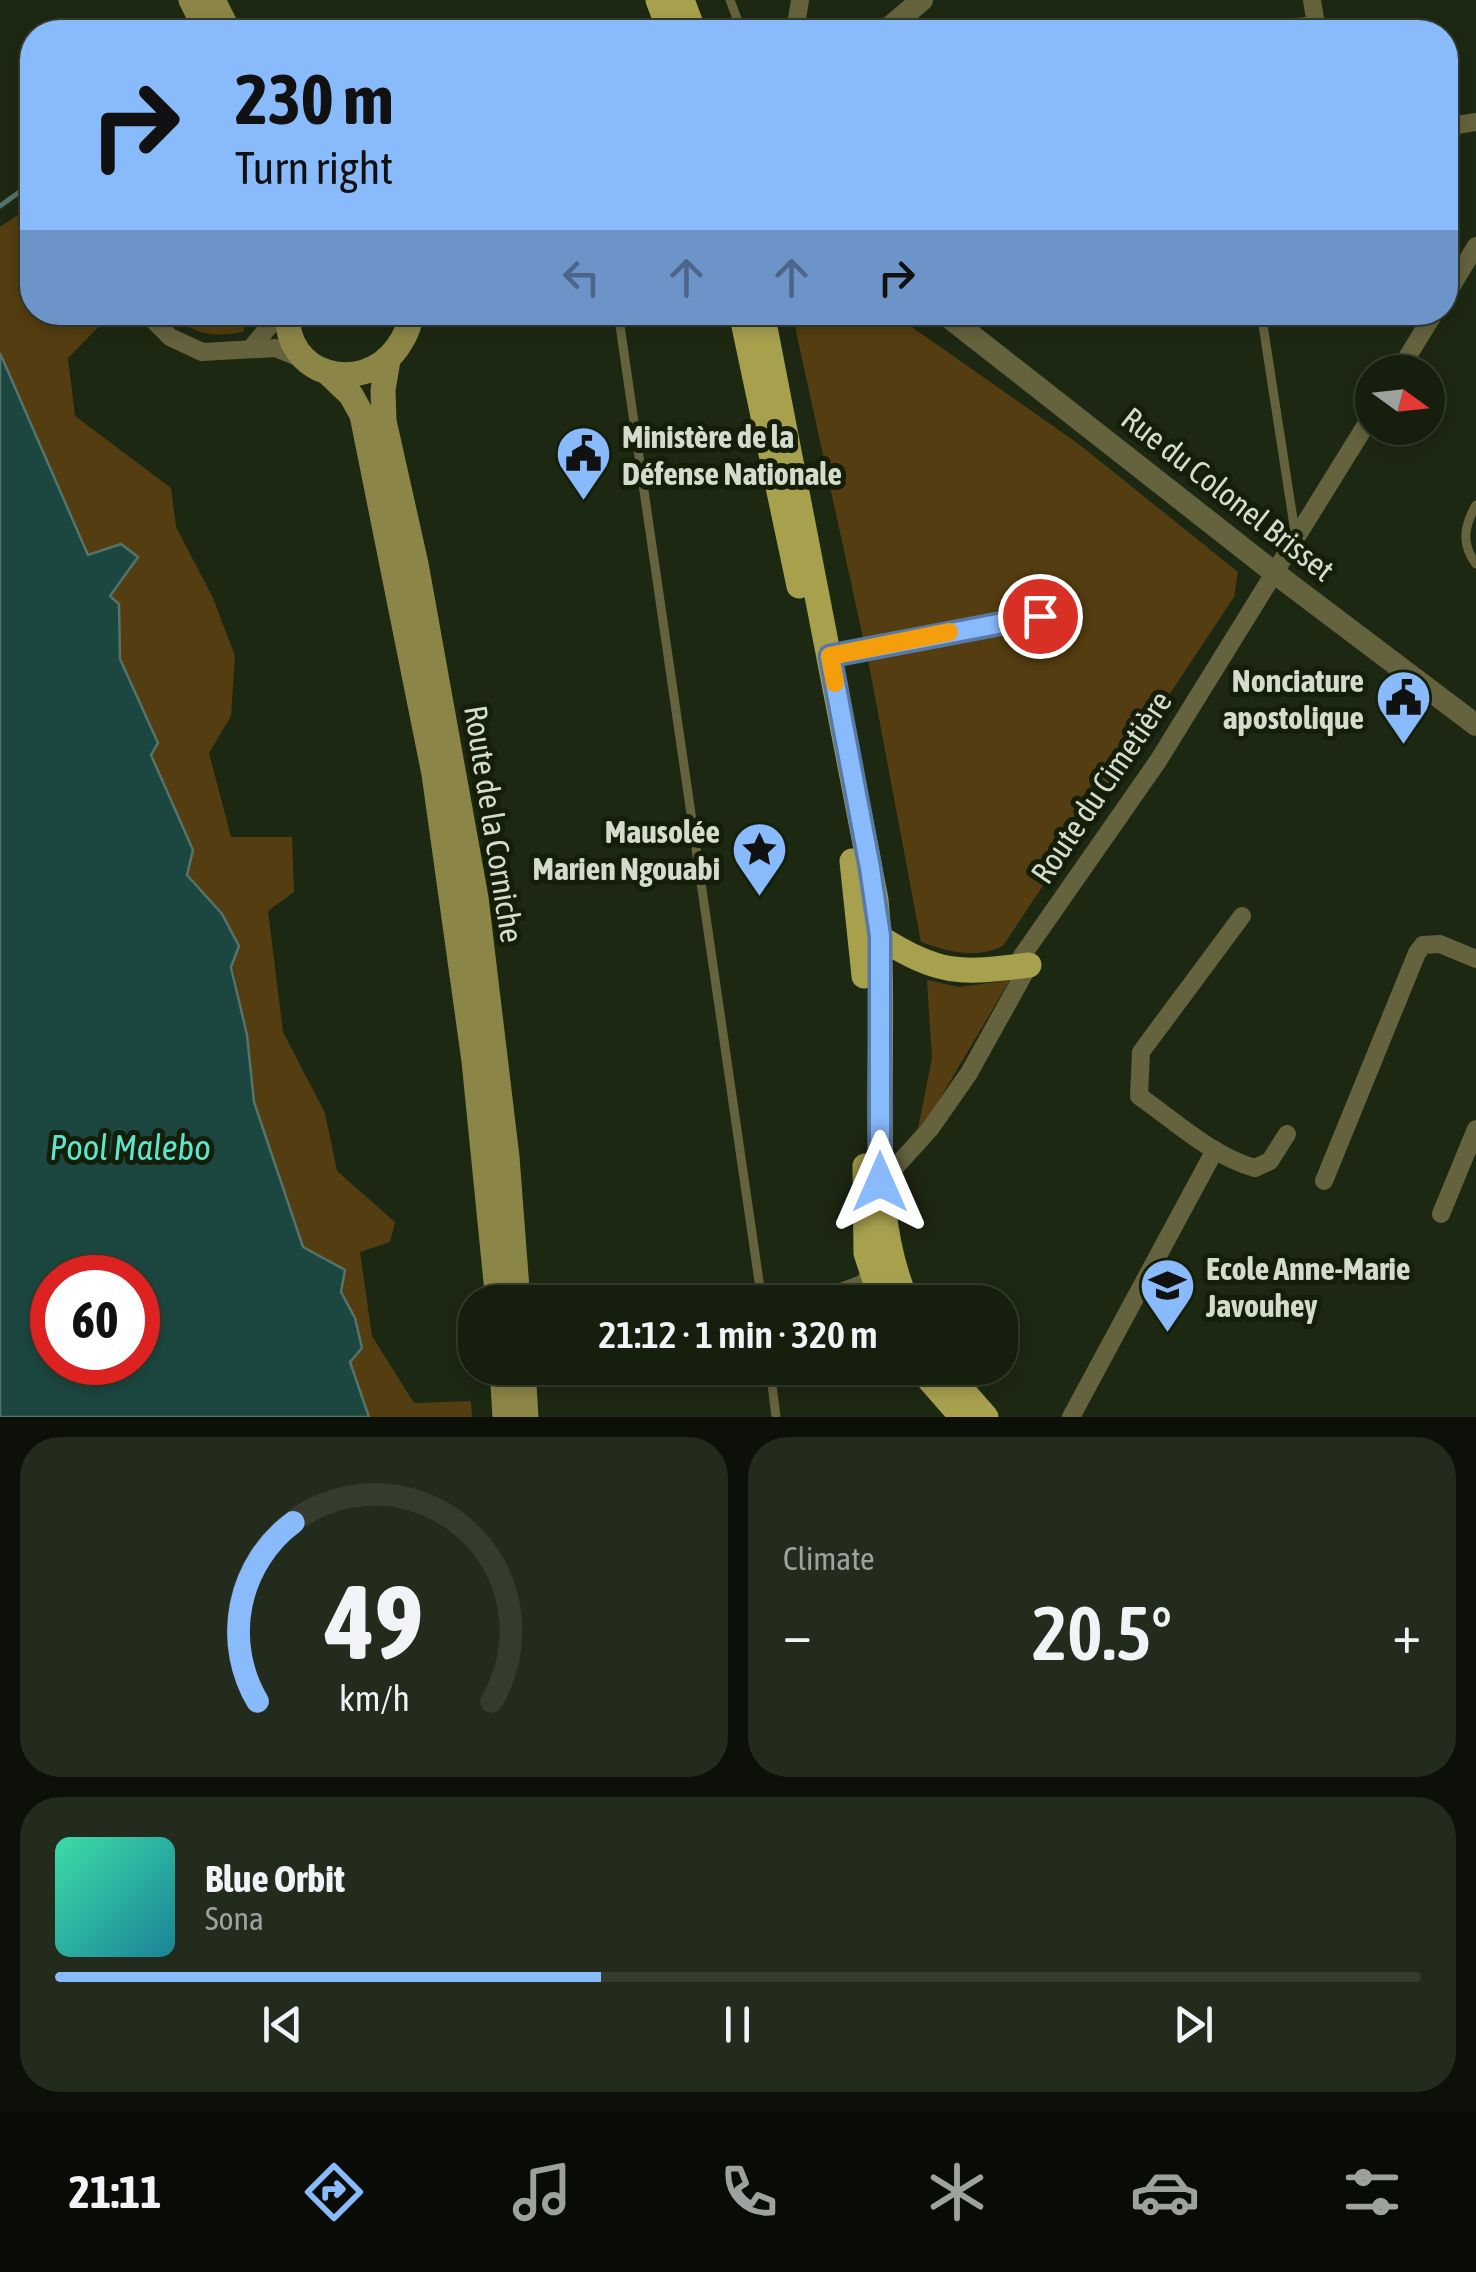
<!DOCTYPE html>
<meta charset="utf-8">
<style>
:root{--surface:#161e0e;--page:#232b1c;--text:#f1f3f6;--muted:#9ea29e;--line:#353c2e;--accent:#88bafc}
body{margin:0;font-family:"Asap Condensed",sans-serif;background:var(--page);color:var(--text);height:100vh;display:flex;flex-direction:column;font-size:38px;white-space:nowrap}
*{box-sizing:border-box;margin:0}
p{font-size:32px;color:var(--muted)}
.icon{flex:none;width:55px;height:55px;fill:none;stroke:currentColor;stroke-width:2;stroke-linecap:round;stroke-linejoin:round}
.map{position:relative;height:1417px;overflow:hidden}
.details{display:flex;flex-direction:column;gap:20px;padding:20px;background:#0c1008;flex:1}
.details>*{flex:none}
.top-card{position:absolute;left:20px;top:20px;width:1438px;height:305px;border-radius:40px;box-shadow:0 5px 15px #0003,0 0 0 2px var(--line);background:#88bafc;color:#111;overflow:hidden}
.needle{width:65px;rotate:105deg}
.fabs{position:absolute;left:1355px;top:355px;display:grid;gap:20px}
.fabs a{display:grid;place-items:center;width:90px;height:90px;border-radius:50%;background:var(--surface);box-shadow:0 5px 15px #0003,0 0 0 2px var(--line);font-size:50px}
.speed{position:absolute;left:30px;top:1255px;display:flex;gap:20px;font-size:50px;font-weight:700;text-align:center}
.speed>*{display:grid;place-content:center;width:130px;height:130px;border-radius:50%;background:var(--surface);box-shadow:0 5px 15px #0003,0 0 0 2px var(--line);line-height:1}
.speed .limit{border:15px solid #d22;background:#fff;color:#111}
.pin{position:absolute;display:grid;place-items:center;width:85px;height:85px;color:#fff;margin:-42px;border:5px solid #fff;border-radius:50%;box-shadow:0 2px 10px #0007}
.me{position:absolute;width:110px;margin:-55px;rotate:0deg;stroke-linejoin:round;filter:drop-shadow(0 0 8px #0008)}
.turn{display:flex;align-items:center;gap:35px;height:210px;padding:0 50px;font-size:45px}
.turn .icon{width:130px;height:130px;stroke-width:2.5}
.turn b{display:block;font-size:70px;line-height:85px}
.lanes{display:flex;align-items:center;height:95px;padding:0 50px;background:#0003;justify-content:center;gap:50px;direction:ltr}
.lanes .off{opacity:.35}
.big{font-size:75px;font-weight:600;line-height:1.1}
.details .tile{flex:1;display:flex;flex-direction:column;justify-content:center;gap:15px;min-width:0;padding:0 35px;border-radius:40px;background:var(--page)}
.details .dial{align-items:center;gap:0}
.dial svg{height:260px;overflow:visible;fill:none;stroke:var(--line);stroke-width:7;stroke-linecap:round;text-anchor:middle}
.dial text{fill:var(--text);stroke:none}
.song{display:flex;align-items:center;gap:30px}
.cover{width:120px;height:120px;border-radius:15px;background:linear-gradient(135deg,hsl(160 70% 55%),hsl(190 70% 35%))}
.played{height:10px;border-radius:5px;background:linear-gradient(90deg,var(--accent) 40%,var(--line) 40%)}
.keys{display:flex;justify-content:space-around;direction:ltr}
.heat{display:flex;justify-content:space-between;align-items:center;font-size:55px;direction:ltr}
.details .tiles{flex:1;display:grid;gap:20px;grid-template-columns:1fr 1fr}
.tile:last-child{grid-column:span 2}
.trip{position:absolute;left:458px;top:1285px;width:560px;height:100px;border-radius:40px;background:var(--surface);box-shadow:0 5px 15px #0003,0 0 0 2px var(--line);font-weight:600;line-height:100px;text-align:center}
.tab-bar{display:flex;height:160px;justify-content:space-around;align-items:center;background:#090c06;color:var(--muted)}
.tab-bar .icon{width:70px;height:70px}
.tab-bar .selected{color:var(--accent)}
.tab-bar b{font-size:45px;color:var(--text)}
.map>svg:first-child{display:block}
.green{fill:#543d10}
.water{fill:#1c4740;stroke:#54746b;stroke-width:2.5;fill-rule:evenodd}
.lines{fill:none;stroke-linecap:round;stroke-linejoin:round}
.stream{stroke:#54746b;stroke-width:5}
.service{stroke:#65633d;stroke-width:9}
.minor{stroke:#65633d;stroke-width:18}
.tertiary{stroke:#65633d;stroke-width:22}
.secondary{stroke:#8b8647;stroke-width:25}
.primary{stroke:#a7a14e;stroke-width:25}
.route-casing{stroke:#5879a4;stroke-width:25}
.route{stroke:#88bafc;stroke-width:18}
.slow{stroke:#f59e0b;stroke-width:18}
.labels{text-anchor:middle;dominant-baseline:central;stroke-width:10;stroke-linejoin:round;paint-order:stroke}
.poi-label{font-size:32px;font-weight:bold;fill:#d5dcce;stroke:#141e09;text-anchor:start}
.street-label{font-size:32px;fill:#d5dcce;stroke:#141e09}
.water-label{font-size:35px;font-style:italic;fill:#5de6ce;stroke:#141e09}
</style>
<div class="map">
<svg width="1476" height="1417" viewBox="0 0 1476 1417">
<rect width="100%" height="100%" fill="#1d2812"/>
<g class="green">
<path d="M 32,205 L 32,312 L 112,313 L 68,358 L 75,416 L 171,488 L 176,527 L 213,598 L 235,656 L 231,716 L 209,753 L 231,837 L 292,837 L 294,892 L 268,911 L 283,1032 L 325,1113 L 337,1171 L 395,1222 L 390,1242 L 360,1252 L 372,1336 L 414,1403 L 471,1401 L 472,1417 L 369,1417 L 350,1361 L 355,1318 L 341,1292 L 303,1248 L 254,1102 L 247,1035 L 222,914 L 187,875 L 193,850 L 151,755 L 157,743 L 120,659 L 119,605 L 110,596 L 88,556 L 0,353 L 0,227 Z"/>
<path d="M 169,313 L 249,313 L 243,332 C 210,338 194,334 169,313 Z"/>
<path d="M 792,313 L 892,313 L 1080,445 L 1238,572 L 1234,597 L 1003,946 C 976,959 948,952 921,942 L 869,665 Z"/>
<path d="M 927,980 L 959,987 L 1010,980 L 916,1139 L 932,1058 Z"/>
</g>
<path class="water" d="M 0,353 L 88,555 L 121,544 L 138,557 L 110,596 L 119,604 L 120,659 L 158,743 L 151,755 L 193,850 L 187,875 L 222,914 L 239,946 L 231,967 L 247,1035 L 254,1102 L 303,1247 L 345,1270 L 341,1292 L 355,1318 L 362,1348 L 350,1362 L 369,1417 L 0,1417 ZM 52,1278 L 138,1278 L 138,1362 L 52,1362 Z"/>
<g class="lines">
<path class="stream" d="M 0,206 L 32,183"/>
<g class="service">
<path d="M 730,0 L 742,32"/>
<path d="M 618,312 L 762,1302"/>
<path d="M 1261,312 L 1295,532"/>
<path d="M 1476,505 C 1464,526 1461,544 1476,564"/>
<path d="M 833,655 L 1078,609"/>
<path d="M 802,1302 L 860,1280 L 867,1272"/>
<path d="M 770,1368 L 776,1417"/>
</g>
<g class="minor">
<path d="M 1312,0 L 1317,32"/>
<path d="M 795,32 L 800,0"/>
<path d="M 1247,32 L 1316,25"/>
<path d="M 1445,127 L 1476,122"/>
<path d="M 1445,297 L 1476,246"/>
<path d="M 154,321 L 170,337 L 202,352 L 275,348 L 305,360"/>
<path d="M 252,347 L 281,312"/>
<path d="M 1398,372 L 1435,312"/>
<path d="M 1242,916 L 1141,1052 L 1139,1096 C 1175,1121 1212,1156 1255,1168 L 1270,1161 L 1287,1134"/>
<path d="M 1324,1181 L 1417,953 L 1423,945 L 1440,944 L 1476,959"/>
<path d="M 881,1183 L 930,1129 L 969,1073 L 1029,965 L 1022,956 L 1158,761 L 1372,415"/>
<path d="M 1441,1214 L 1476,1129"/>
<path d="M 1071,1417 L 1215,1150"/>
</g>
<g class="tertiary">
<path d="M 884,32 L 922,0"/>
<path d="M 942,312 L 1276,574 L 1476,725"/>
</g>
<g class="secondary">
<path d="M 191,0 L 207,32"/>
<path d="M 213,0 L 229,32"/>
<path d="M 288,312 C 283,375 361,397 397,348 C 404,338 411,325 411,312"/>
<path d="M 388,360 L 383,390 L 384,421 L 416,564 L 476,898 L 507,1157 L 518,1302"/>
<path d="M 329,374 L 351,395 L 362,415 L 434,774 L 474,1061 L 498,1302"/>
<path d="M 502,1368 L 505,1417"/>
<path d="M 523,1368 L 526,1417"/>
</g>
<g class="primary">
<path d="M 658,0 L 670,32"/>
<path d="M 682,0 L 694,32"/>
<path d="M 741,312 L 799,586"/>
<path d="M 762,312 L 876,900 C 883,969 880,1038 880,1107 C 880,1174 880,1240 907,1302"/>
<path d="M 852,861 L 864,976"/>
<path d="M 879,937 C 940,975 959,974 1029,965"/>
<path d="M 865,1166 L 866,1253 L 882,1302"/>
<path d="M 919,1368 L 962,1417"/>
<path d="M 943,1368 L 986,1417"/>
</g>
</g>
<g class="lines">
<defs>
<path id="route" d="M 880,1182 L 880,936 L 870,868 L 830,656 L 1040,616"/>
</defs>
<use href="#route" class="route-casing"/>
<use href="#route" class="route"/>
<path class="slow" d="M 835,683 L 830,656 L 949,632"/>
</g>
<defs>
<symbol id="civic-pin" viewBox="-11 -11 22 30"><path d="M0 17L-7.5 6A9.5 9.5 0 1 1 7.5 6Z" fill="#88bafc" stroke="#141e09"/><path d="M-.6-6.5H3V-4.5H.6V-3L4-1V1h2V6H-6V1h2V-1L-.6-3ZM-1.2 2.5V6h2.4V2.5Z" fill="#111"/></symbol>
<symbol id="sight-pin" viewBox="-11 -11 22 30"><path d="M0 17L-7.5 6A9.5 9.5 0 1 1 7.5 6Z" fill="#88bafc" stroke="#141e09"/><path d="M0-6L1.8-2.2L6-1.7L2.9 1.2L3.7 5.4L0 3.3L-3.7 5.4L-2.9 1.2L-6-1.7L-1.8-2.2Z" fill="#111"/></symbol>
<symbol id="school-pin" viewBox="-11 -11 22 30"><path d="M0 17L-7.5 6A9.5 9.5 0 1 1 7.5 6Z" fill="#88bafc" stroke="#141e09"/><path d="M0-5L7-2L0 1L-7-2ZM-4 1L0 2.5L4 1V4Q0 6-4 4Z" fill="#111"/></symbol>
</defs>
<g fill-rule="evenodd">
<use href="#civic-pin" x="552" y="422" width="63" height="86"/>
<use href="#civic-pin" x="1372" y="666" width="63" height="86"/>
<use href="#sight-pin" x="728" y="818" width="63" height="86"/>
<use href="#school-pin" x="1136" y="1254" width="63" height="86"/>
</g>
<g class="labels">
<g class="poi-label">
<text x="622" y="436">Ministère de la<tspan x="622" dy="37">Défense Nationale</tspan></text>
<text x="1364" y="680" text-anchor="end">Nonciature<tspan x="1364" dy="37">apostolique</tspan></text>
<text x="720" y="831" text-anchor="end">Mausolée<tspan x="720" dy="37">Marien Ngouabi</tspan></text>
<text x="1206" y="1268">Ecole Anne-Marie<tspan x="1206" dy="37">Javouhey</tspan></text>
</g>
<g class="street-label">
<text transform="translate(1228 494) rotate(38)">Rue du Colonel Brisset</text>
<text transform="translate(1101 787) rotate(-56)">Route du Cimetière</text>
<text transform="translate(494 824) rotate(81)">Route de la Corniche</text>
</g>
<g class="water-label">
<text x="130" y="1147">Pool Malebo</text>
</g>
</g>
</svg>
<div class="fabs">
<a><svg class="needle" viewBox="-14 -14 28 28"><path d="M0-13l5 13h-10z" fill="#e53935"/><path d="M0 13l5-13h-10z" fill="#9ea29e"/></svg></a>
</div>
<div class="speed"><div class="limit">60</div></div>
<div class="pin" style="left:1040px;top:616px;background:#d93025"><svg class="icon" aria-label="arrive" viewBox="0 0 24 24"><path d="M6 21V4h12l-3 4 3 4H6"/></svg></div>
<svg class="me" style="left:880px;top:1182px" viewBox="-20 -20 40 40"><path d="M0-17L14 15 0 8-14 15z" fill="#88bafc" stroke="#fff" stroke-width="4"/></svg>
<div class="trip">21:12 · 1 min · 320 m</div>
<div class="top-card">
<div class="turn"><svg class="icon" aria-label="right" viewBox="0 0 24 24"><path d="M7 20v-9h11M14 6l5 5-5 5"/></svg><div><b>230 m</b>Turn right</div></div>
<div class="lanes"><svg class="icon off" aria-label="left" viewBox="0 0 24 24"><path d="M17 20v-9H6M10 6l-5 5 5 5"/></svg><svg class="icon off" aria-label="ahead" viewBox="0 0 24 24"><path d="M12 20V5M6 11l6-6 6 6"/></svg><svg class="icon off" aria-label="ahead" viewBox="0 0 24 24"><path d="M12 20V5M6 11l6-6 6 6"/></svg><svg class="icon" aria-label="right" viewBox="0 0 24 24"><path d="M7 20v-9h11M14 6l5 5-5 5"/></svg></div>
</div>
</div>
<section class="details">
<div class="tiles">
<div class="tile dial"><svg viewBox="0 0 100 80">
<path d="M14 69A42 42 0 1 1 86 69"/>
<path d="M14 69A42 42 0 0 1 25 14" stroke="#88bafc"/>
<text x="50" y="56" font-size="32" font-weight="700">49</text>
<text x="50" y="72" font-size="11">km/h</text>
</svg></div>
<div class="tile"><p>Climate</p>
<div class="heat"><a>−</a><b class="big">20.5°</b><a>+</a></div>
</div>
<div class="tile">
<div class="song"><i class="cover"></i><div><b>Blue Orbit</b><p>Sona</p></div></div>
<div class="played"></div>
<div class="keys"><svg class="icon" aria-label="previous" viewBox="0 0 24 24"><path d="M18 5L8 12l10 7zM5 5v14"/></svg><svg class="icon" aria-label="pause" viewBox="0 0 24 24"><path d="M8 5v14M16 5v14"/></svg><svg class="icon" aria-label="next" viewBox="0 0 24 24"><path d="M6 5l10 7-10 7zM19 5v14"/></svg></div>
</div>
</div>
</section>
<nav class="tab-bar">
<b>21:11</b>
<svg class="icon selected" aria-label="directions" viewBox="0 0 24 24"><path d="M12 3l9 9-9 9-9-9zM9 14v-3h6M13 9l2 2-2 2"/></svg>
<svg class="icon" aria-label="music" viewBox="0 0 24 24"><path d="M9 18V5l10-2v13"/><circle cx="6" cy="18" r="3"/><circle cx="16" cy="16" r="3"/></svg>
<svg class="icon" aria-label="phone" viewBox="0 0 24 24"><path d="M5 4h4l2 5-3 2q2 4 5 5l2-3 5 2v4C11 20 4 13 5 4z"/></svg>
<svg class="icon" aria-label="climate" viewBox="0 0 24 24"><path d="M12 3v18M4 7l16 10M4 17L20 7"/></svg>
<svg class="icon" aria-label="car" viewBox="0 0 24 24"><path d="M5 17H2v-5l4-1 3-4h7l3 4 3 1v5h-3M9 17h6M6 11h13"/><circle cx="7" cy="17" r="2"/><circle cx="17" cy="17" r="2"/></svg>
<svg class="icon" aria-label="filters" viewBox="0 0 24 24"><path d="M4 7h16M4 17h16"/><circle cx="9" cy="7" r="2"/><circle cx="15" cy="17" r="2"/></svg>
</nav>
